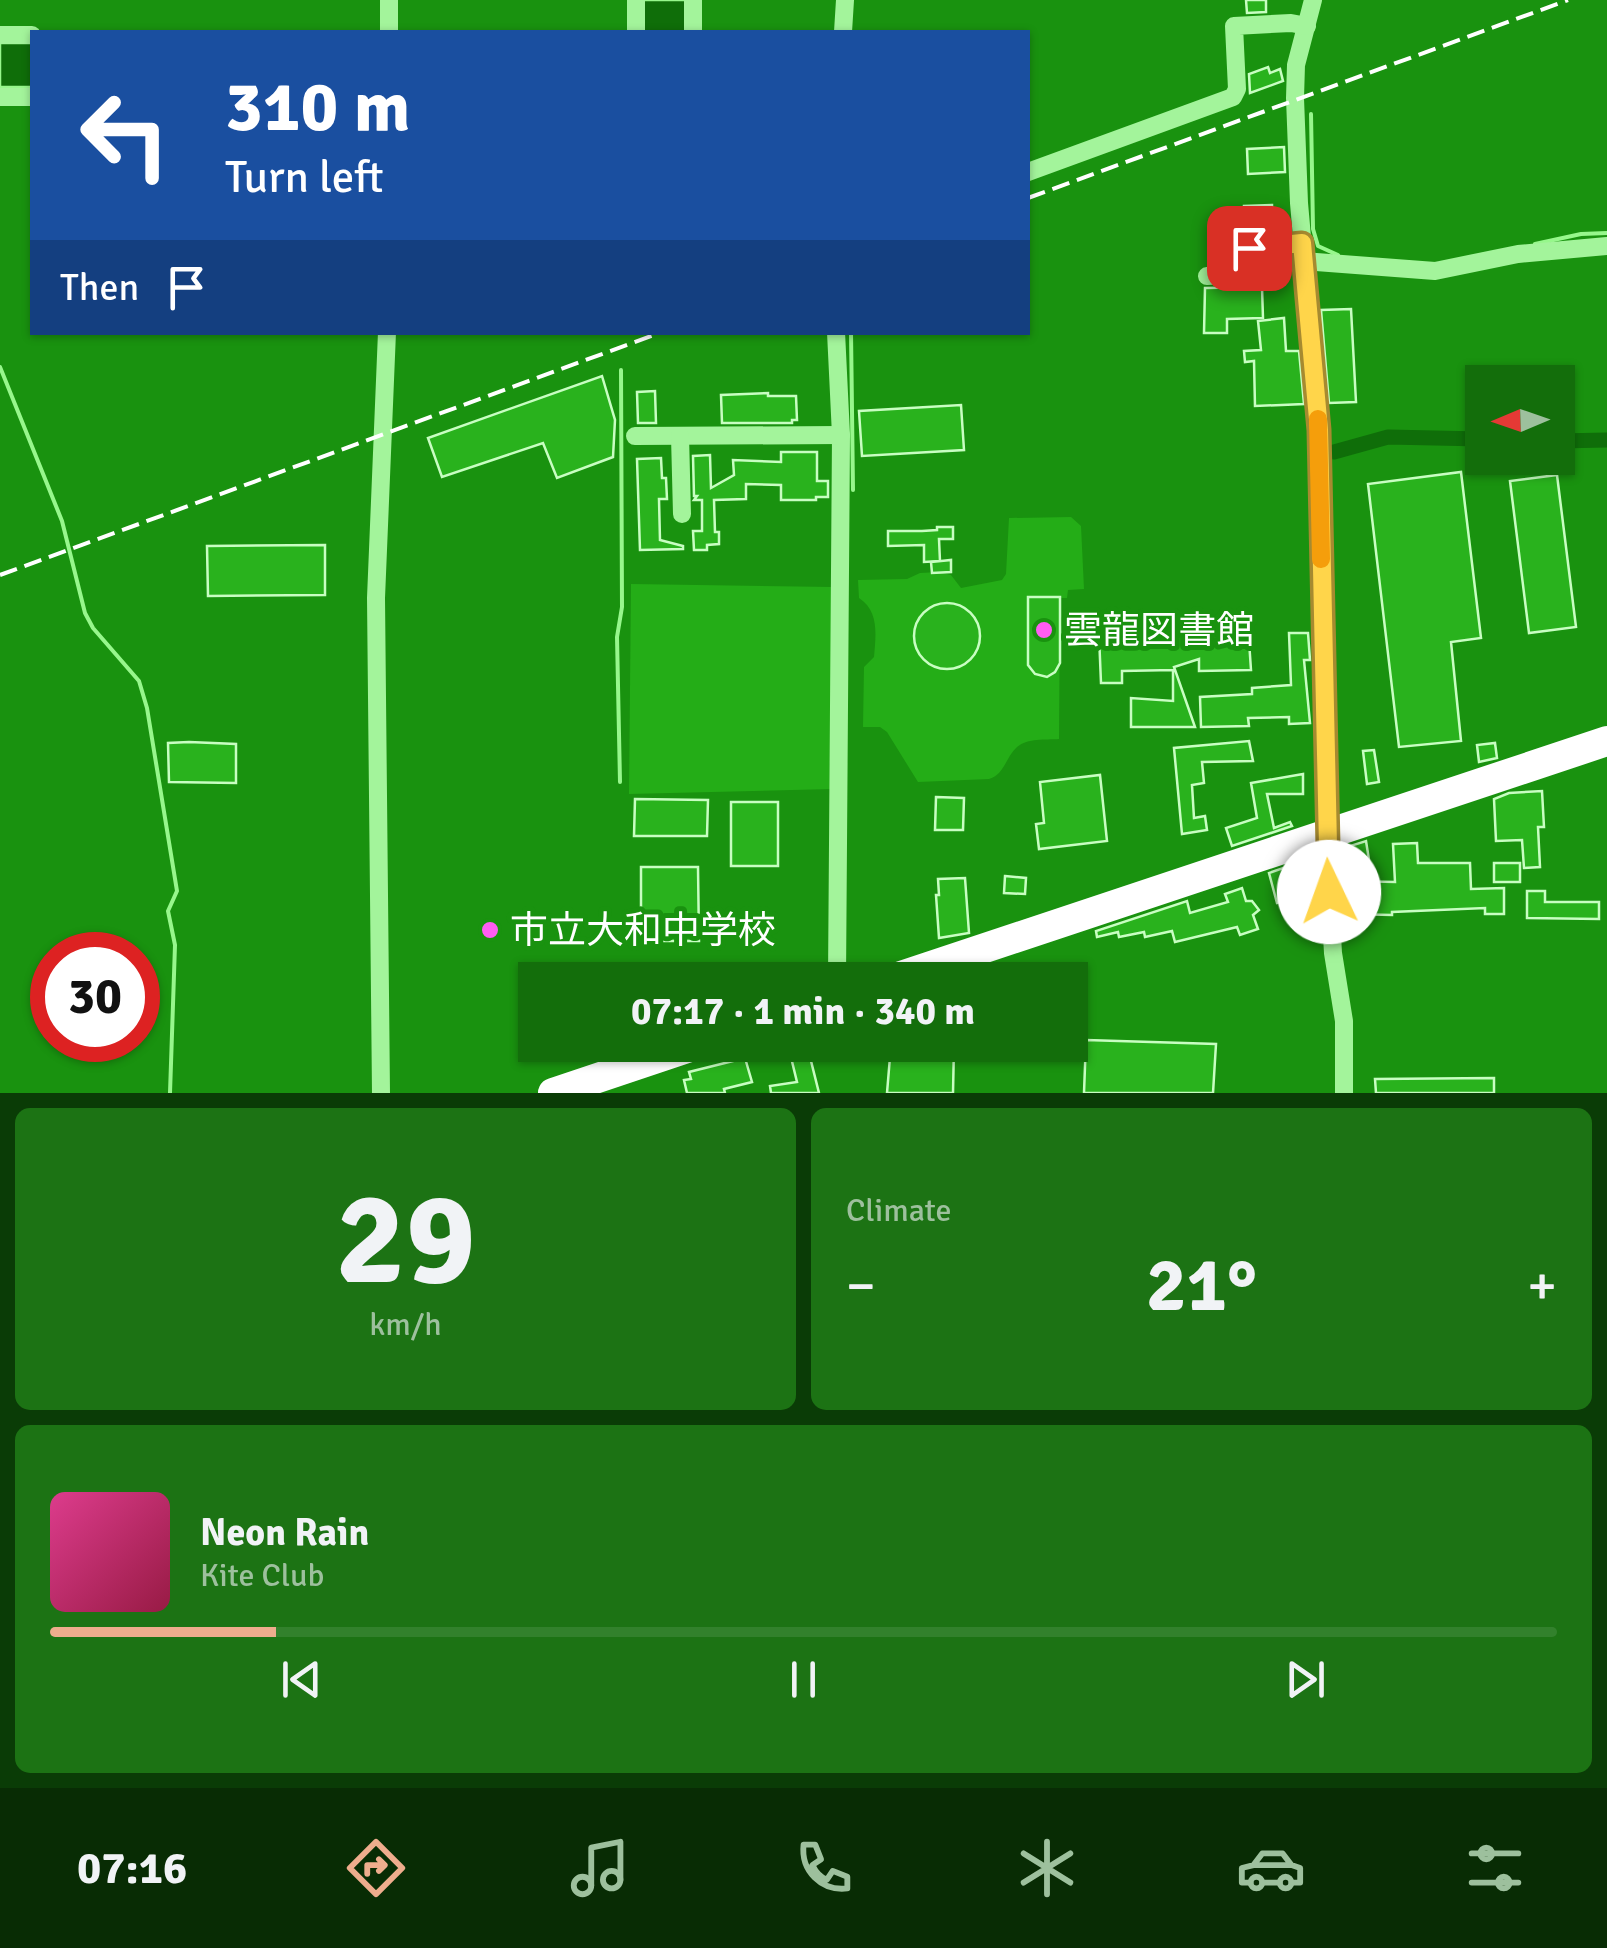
<!DOCTYPE html>
<meta charset="utf-8">
<style>
:root{--surface:#136e0b;--page:#1c7314;--text:#f1f3f6;--muted:#9dc09d;--line:#32812c;--accent:#eead8d}
body{margin:0;font-family:Signika,"Noto Sans JP",sans-serif;background:var(--page);color:var(--text);height:100vh;display:flex;flex-direction:column;font-size:38px;white-space:nowrap}
*{box-sizing:border-box;margin:0}
p{font-size:32px;color:var(--muted)}
.icon{flex:none;width:55px;height:55px;fill:none;stroke:currentColor;stroke-width:2;stroke-linecap:round;stroke-linejoin:round}
.map{position:relative;height:1093px;overflow:hidden}
.panel{display:flex;flex-direction:column;gap:15px;padding:15px;background:#0a3c06;flex:1}
.panel>*{flex:none}
.guide{position:absolute;left:30px;top:30px;width:1000px;height:305px;border-radius:0px;box-shadow:0 2px 8px #0004;background:#1a4fa0;color:#fff;overflow:hidden}
.needle{width:65px;rotate:268deg}
.tools{position:absolute;left:1465px;top:365px;display:grid;gap:20px}
.tools a{display:grid;place-items:center;width:110px;height:110px;border-radius:0px;background:var(--surface);box-shadow:0 2px 8px #0004;font-size:50px}
.speed{position:absolute;left:30px;top:932px;display:flex;gap:20px;font-size:50px;font-weight:700;text-align:center}
.speed>*{display:grid;place-content:center;width:130px;height:130px;border-radius:50%;background:var(--surface);box-shadow:0 2px 8px #0004;line-height:1}
.speed .limit{border:15px solid #d22;background:#fff;color:#111}
.pin{position:absolute;display:grid;place-items:center;width:85px;height:85px;color:#fff;margin:-42px;border-radius:20px;box-shadow:0 5px 15px #0006}
.me{position:absolute;width:110px;margin:-55px;rotate:357deg;stroke-linejoin:round;filter:drop-shadow(0 0 8px #0008)}
.turn{display:flex;align-items:center;gap:35px;height:210px;padding:0 30px;font-size:45px}
.turn .icon{width:130px;height:130px;stroke-width:2.5}
.turn b{display:block;font-size:70px;line-height:85px}
.then{display:flex;align-items:center;height:95px;padding:0 30px;background:#0003;gap:20px;font-size:38px}
.big{font-size:75px;font-weight:800;line-height:1.1}
.panel .card{flex:1;display:flex;flex-direction:column;justify-content:center;gap:15px;min-width:0;padding:0 35px;border-radius:15px;background:var(--page)}
.panel .dial{align-items:center;gap:0}
.dial b{font-size:130px;line-height:1}
.song{display:flex;align-items:center;gap:30px}
.cover{width:120px;height:120px;border-radius:15px;background:linear-gradient(135deg,hsl(330 70% 55%),hsl(340 70% 35%))}
.played{height:10px;border-radius:5px;background:linear-gradient(90deg,var(--accent) 15%,var(--line) 15%)}
.keys{display:flex;justify-content:space-around;direction:ltr}
.heat{display:flex;justify-content:space-between;align-items:center;font-size:55px;direction:ltr}
.panel .tiles{flex:1;display:grid;gap:15px;grid-template-columns:1fr 1fr}
.card:last-child{grid-column:span 2}
.trip{position:absolute;left:518px;top:962px;width:570px;height:100px;border-radius:0px;background:var(--surface);box-shadow:0 2px 8px #0004;font-weight:800;line-height:100px;text-align:center}
.tab-bar{display:flex;height:160px;justify-content:space-around;align-items:center;background:#082c04;color:var(--muted)}
.tab-bar .icon{width:70px;height:70px}
.tab-bar .current{color:var(--accent)}
.tab-bar b{font-size:45px;color:var(--text)}
.map>svg:first-child{display:block}
.green{fill:#24ad17}
.water{fill:#0f6e09;stroke:#97f78c;stroke-width:2.5}
.lines{fill:none;stroke-linecap:round;stroke-linejoin:round}
.stream{stroke:#97f78c;stroke-width:4}
.canal{stroke:#0f6e09;stroke-width:15}
.building{fill:#29b21d;stroke:#c8fec2;stroke-width:2.5}
.minor{stroke:#a3f49b;stroke-width:18}
.highway{stroke:#fff;stroke-width:30}
.rail{stroke:#fff;stroke-width:4;stroke-dasharray:18 8;stroke-linecap:butt}
.route-casing{stroke:#a68a30;stroke-width:25}
.route{stroke:#ffd54a;stroke-width:18}
.slow{stroke:#f59e0b;stroke-width:18}
.poi-dot{fill:#ff5df3;stroke:#19920f;stroke-width:4}
.labels{text-anchor:middle;dominant-baseline:central;stroke-width:10;stroke-linejoin:round;paint-order:stroke}
.poi-label{font-size:38px;fill:#fff;stroke:#19920f;text-anchor:start}
</style>
<div class="map">
<svg width="1607" height="1093" viewBox="0 0 1607 1093">
<rect width="100%" height="100%" fill="#19920f"/>
<g class="green">
<path d="M 1071,517 L 1081,526 L 1084,589 L 1068,590 L 1067,598 L 1060,598 L 1059,739 C 1045,740 1028,738 1017,747 C 1005,758 1005,774 989,779 L 918,782 L 887,732 L 880,727 L 863,727 L 864,667 L 874,657 C 876,634 879,611 859,598 L 858,580 L 907,579 L 920,573 L 939,572 L 951,575 L 961,588 L 1002,580 L 1006,574 L 1009,518 Z"/>
<path d="M 631,584 L 833,587 L 833,789 L 629,794 Z"/>
</g>
<g class="water">
<rect x="643" y="0" width="45" height="32"/>
<rect x="0" y="43" width="32" height="44"/>
</g>
<g class="lines">
<g class="stream">
<path d="M 1311,114 L 1313,229 L 1318,246 L 1338,255"/>
<path d="M 1535,244 L 1581,234 L 1607,233"/>
<path d="M 851,332 L 853,490"/>
<path d="M 0,367 L 62,521 L 85,613 L 93,628 L 139,681 L 147,708 L 177,891 L 168,911 L 175,945 L 170,1093"/>
<path d="M 620,782 L 617,637 L 622,607 L 621,370"/>
</g>
<g class="canal">
<path d="M 1558,441 L 1607,440"/>
<path d="M 1334,452 L 1388,437 L 1482,439"/>
</g>
</g>
<g class="building">
<path d="M 1246,0 L 1266,0 L 1266,12 L 1247,13 Z"/>
<path d="M 1268,67 L 1270,73 L 1280,69 L 1283,81 L 1250,93 L 1249,74 Z"/>
<path d="M 1284,147 L 1285,172 L 1248,174 L 1247,149 Z"/>
<path d="M 1272,205 L 1272,234 L 1245,233 L 1244,206 Z"/>
<path d="M 1273,259 L 1273,284 L 1258,284 L 1261,260 Z"/>
<path d="M 1262,287 L 1263,318 L 1227,319 L 1227,333 L 1204,333 L 1205,288 Z"/>
<path d="M 1351,309 L 1356,402 L 1329,403 L 1321,310 Z"/>
<path d="M 1284,318 L 1286,351 L 1299,351 L 1304,404 L 1255,406 L 1254,361 L 1245,362 L 1244,351 L 1261,350 L 1258,321 Z"/>
<path d="M 602,376 L 615,420 L 613,457 L 557,478 L 543,443 L 442,477 L 428,438 Z"/>
<path d="M 655,391 L 656,423 L 638,423 L 637,392 Z"/>
<path d="M 768,393 L 768,396 L 796,396 L 797,420 L 792,420 L 792,423 L 722,423 L 721,395 Z"/>
<path d="M 961,405 L 964,450 L 862,456 L 859,411 Z"/>
<path d="M 781,452 L 817,452 L 817,481 L 828,481 L 828,497 L 816,497 L 816,500 L 781,500 L 781,485 L 746,484 L 746,499 L 714,500 L 715,532 L 719,532 L 719,544 L 707,545 L 707,550 L 694,550 L 693,531 L 702,531 L 702,500 L 694,500 L 697,496 L 694,496 L 693,456 L 710,455 L 711,488 L 734,475 L 733,460 L 781,462 Z"/>
<path d="M 661,458 L 662,478 L 666,478 L 667,499 L 659,499 L 660,540 L 683,546 L 683,549 L 640,550 L 637,459 Z"/>
<path d="M 1461,472 L 1481,638 L 1451,642 L 1461,741 L 1399,747 L 1368,484 Z"/>
<path d="M 1557,475 L 1576,627 L 1529,633 L 1510,481 Z"/>
<path d="M 937,527 L 953,527 L 953,539 L 939,539 L 940,561 L 924,562 L 924,545 L 888,546 L 888,531 L 922,531 L 937,530 Z"/>
<path d="M 325,545 L 325,595 L 208,596 L 207,546 Z"/>
<path d="M 951,560 L 951,572 L 932,573 L 931,562 Z"/>
<path d="M 1028,597 L 1060,597 L 1060,663 L 1055,672 L 1047,677 L 1035,674 L 1028,665 Z"/>
<circle cx="947" cy="636" r="33"/>
<path d="M 1248,626 L 1251,670 L 1199,671 L 1199,659 L 1174,667 L 1195,727 L 1131,727 L 1131,698 L 1173,701 L 1173,670 L 1122,671 L 1122,683 L 1101,683 L 1099,635 L 1121,634 L 1121,640 L 1167,639 L 1167,631 Z"/>
<path d="M 1289,633 L 1308,633 L 1310,660 L 1304,660 L 1310,723 L 1289,724 L 1289,717 L 1248,718 L 1249,726 L 1201,727 L 1200,697 L 1252,694 L 1252,688 L 1291,685 Z"/>
<path d="M 1249,741 L 1253,761 L 1202,762 L 1204,783 L 1192,785 L 1194,818 L 1205,816 L 1207,830 L 1182,834 L 1174,748 Z"/>
<path d="M 189,742 L 236,744 L 236,783 L 169,782 L 168,743 Z"/>
<path d="M 1495,743 L 1497,758 L 1479,762 L 1477,745 Z"/>
<path d="M 1374,750 L 1379,782 L 1367,784 L 1363,751 Z"/>
<path d="M 1303,774 L 1303,794 L 1267,794 L 1274,828 L 1290,822 L 1292,826 L 1232,846 L 1226,828 L 1257,818 L 1251,783 Z"/>
<path d="M 1100,775 L 1107,841 L 1039,849 L 1036,824 L 1044,823 L 1040,782 Z"/>
<path d="M 1542,791 L 1544,827 L 1538,827 L 1540,867 L 1524,868 L 1522,840 L 1496,841 L 1494,799 L 1509,793 Z"/>
<path d="M 936,797 L 964,798 L 963,830 L 935,830 Z"/>
<path d="M 635,799 L 708,800 L 707,836 L 634,836 Z"/>
<rect x="731" y="802" width="47" height="64"/>
<path d="M 1366,841 L 1369,860 L 1353,863 L 1350,846 Z"/>
<path d="M 1417,843 L 1418,863 L 1470,863 L 1471,889 L 1504,888 L 1504,914 L 1485,914 L 1485,908 L 1392,912 L 1392,915 L 1349,914 L 1348,881 L 1395,882 L 1393,844 Z"/>
<rect x="1494" y="863" width="26" height="19"/>
<path d="M 1292,865 L 1294,871 L 1287,873 L 1294,898 L 1277,903 L 1269,873 Z"/>
<path d="M 641,867 L 698,867 L 699,941 L 641,941 Z"/>
<path d="M 1005,876 L 1026,878 L 1025,894 L 1004,893 Z"/>
<path d="M 965,878 L 969,933 L 939,938 L 936,895 L 939,895 L 938,879 Z"/>
<path d="M 1242,888 L 1246,901 L 1252,901 L 1259,910 L 1253,915 L 1258,929 L 1240,935 L 1237,927 L 1175,942 L 1172,931 L 1145,937 L 1144,932 L 1119,937 L 1118,932 L 1097,937 L 1096,931 L 1187,901 L 1190,913 L 1228,902 L 1225,894 Z"/>
<path d="M 1527,891 L 1545,891 L 1545,902 L 1599,902 L 1599,919 L 1527,918 Z"/>
<path d="M 1086,1040 L 1216,1044 L 1213,1093 L 1084,1093 Z"/>
<path d="M 788,1045 L 807,1045 L 819,1093 L 771,1093 L 770,1086 L 797,1082 Z"/>
<path d="M 891,1045 L 954,1045 L 953,1093 L 887,1093 Z"/>
<path d="M 745,1058 L 752,1082 L 724,1089 L 725,1093 L 687,1093 L 684,1080 L 691,1079 L 689,1072 Z"/>
<path d="M 1494,1078 L 1494,1093 L 1376,1093 L 1375,1079 Z"/>
</g>
<g class="lines">
<g class="minor">
<path d="M 389,0 L 389,32"/>
<path d="M 636,0 L 636,32"/>
<path d="M 693,0 L 693,32"/>
<path d="M 1313,0 L 1296,65 L 1295,98 L 1299,203 L 1319,430 L 1326,832 L 1333,953 L 1344,1021 L 1344,1093"/>
<path d="M 843,32 L 845,0"/>
<path d="M 0,35 L 32,35"/>
<path d="M 0,97 L 32,97"/>
<path d="M 1028,172 L 1233,97 L 1237,89 L 1234,26 L 1291,23 L 1307,26"/>
<path d="M 1303,261 L 1435,271 L 1518,254 L 1607,246"/>
<path d="M 1207,276 L 1248,274 L 1249,249 L 1302,243"/>
<path d="M 836,332 L 841,435 L 837,980"/>
<path d="M 635,436 L 841,435"/>
<path d="M 680,436 L 682,514"/>
<path d="M 381,1093 L 376,598 L 387,332"/>
</g>
<g class="highway">
<path d="M 889,980 L 1607,741"/>
<path d="M 553,1093 L 696,1045"/>
</g>
<g class="rail">
<path d="M 1028,198 L 1568,0"/>
<path d="M 0,575 L 662,332"/>
</g>
</g>
<g class="lines">
<defs>
<path id="route" d="M 1249,248 L 1302,243 L 1319,430 L 1329,892"/>
</defs>
<use href="#route" class="route-casing"/>
<use href="#route" class="route"/>
<path class="slow" d="M 1318,419 L 1321,559"/>
</g>
<g class="poi-dot">
<circle cx="1044" cy="630" r="10"/>
<circle cx="490" cy="930" r="10"/>
</g>
<g class="labels">
<g class="poi-label">
<text x="1064" y="630">雲龍図書館</text>
<text x="510" y="930">市立大和中学校</text>
</g>
</g>
</svg>
<div class="tools">
<a><svg class="needle" viewBox="-14 -14 28 28"><path d="M0-13l5 13h-10z" fill="#e53935"/><path d="M0 13l5-13h-10z" fill="#9dc09d"/></svg></a>
</div>
<div class="speed"><div class="limit">30</div></div>
<div class="pin" style="left:1249px;top:248px;background:#d93025"><svg class="icon" aria-label="arrive" viewBox="0 0 24 24"><path d="M6 21V4h12l-3 4 3 4H6"/></svg></div>
<svg class="me" style="left:1329px;top:892px" viewBox="-20 -20 40 40"><circle r="19" fill="#fff"/><path d="M0-13L10 11 0 6-10 11z" fill="#ffd54a"/></svg>
<div class="trip">07:17 · 1 min · 340 m</div>
<div class="guide">
<div class="turn"><svg class="icon" aria-label="left" viewBox="0 0 24 24"><path d="M17 20v-9H6M10 6l-5 5 5 5"/></svg><div><b>310 m</b>Turn left</div></div>
<div class="then">Then<svg class="icon" aria-label="arrive" viewBox="0 0 24 24"><path d="M6 21V4h12l-3 4 3 4H6"/></svg></div>
</div>
</div>
<section class="panel">
<div class="tiles">
<div class="card dial"><b>29</b><p>km/h</p></div>
<div class="card"><p>Climate</p>
<div class="heat"><a>−</a><b class="big">21°</b><a>+</a></div>
</div>
<div class="card">
<div class="song"><i class="cover"></i><div><b>Neon Rain</b><p>Kite Club</p></div></div>
<div class="played"></div>
<div class="keys"><svg class="icon" aria-label="previous" viewBox="0 0 24 24"><path d="M18 5L8 12l10 7zM5 5v14"/></svg><svg class="icon" aria-label="pause" viewBox="0 0 24 24"><path d="M8 5v14M16 5v14"/></svg><svg class="icon" aria-label="next" viewBox="0 0 24 24"><path d="M6 5l10 7-10 7zM19 5v14"/></svg></div>
</div>
</div>
</section>
<nav class="tab-bar">
<b>07:16</b>
<svg class="icon current" aria-label="directions" viewBox="0 0 24 24"><path d="M12 3l9 9-9 9-9-9zM9 14v-3h6M13 9l2 2-2 2"/></svg>
<svg class="icon" aria-label="music" viewBox="0 0 24 24"><path d="M9 18V5l10-2v13"/><circle cx="6" cy="18" r="3"/><circle cx="16" cy="16" r="3"/></svg>
<svg class="icon" aria-label="phone" viewBox="0 0 24 24"><path d="M5 4h4l2 5-3 2q2 4 5 5l2-3 5 2v4C11 20 4 13 5 4z"/></svg>
<svg class="icon" aria-label="climate" viewBox="0 0 24 24"><path d="M12 3v18M4 7l16 10M4 17L20 7"/></svg>
<svg class="icon" aria-label="car" viewBox="0 0 24 24"><path d="M5 17H2v-5l4-1 3-4h7l3 4 3 1v5h-3M9 17h6M6 11h13"/><circle cx="7" cy="17" r="2"/><circle cx="17" cy="17" r="2"/></svg>
<svg class="icon" aria-label="filters" viewBox="0 0 24 24"><path d="M4 7h16M4 17h16"/><circle cx="9" cy="7" r="2"/><circle cx="15" cy="17" r="2"/></svg>
</nav>
